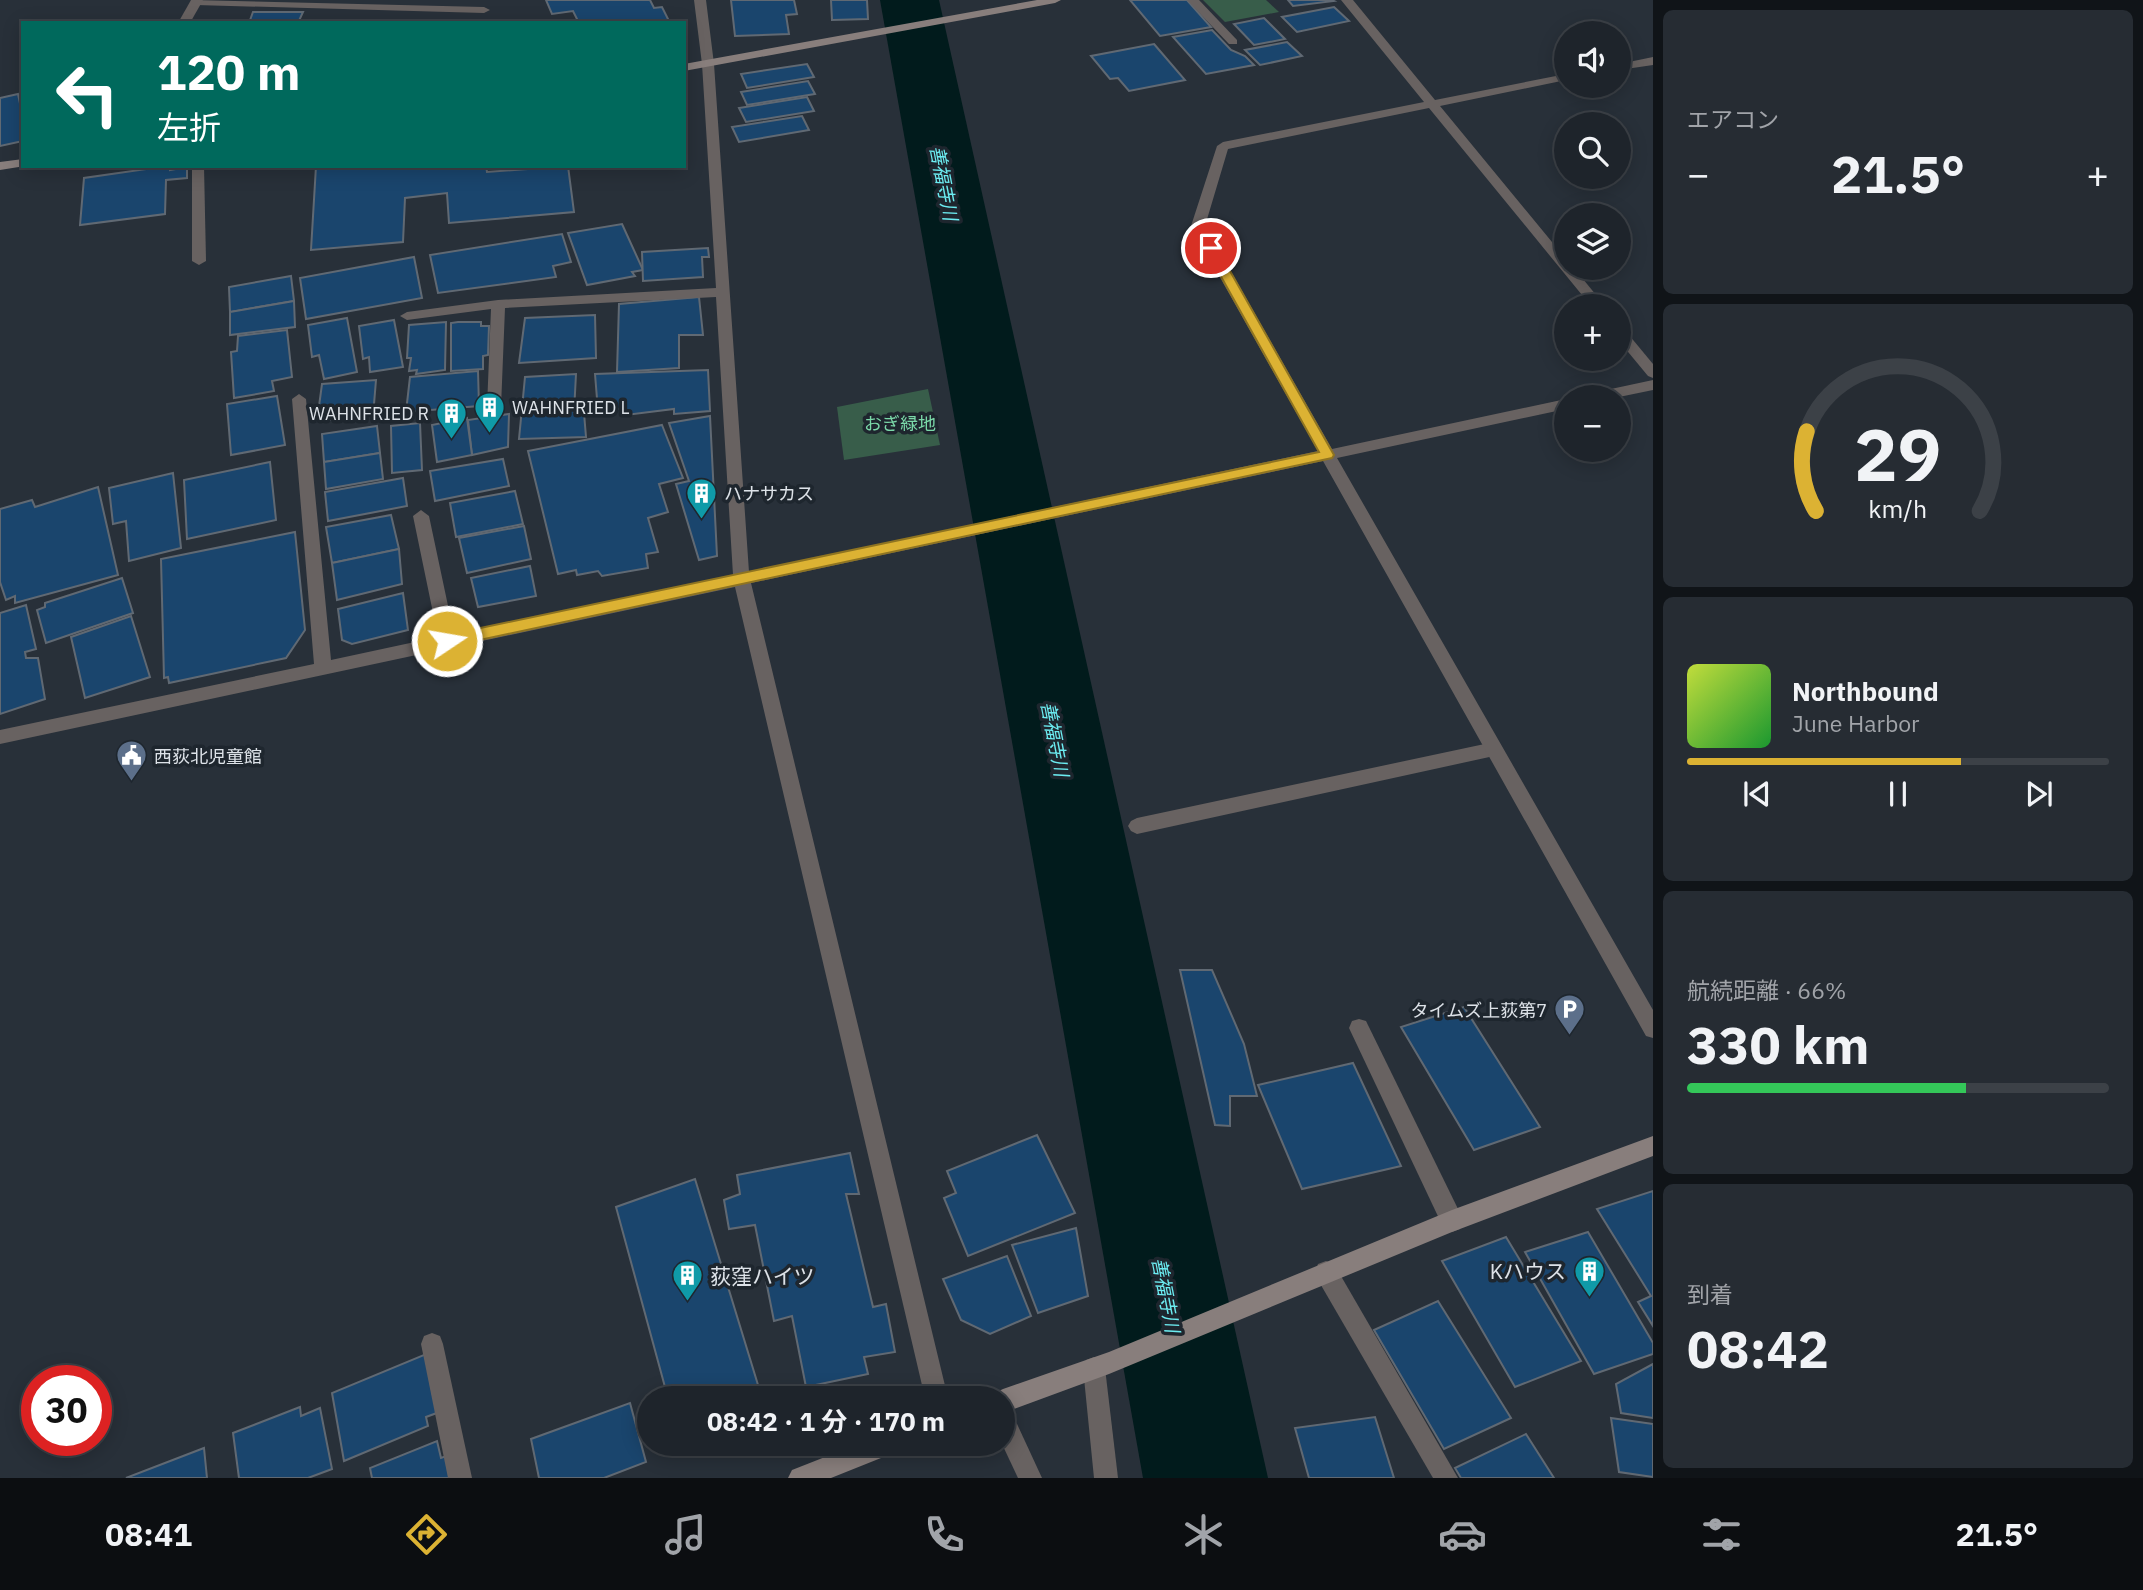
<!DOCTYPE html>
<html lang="ja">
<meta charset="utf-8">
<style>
:root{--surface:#1e242b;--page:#262c33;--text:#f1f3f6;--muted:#a1a4a9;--line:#3c4147;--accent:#dcb233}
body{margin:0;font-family:"IBM Plex Sans","Noto Sans JP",sans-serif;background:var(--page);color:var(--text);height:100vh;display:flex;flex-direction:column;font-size:26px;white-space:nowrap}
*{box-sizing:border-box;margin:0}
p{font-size:23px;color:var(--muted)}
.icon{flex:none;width:38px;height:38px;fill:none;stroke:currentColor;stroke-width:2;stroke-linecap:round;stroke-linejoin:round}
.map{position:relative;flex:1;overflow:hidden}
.panel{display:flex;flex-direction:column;gap:10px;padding:10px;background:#101418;width:490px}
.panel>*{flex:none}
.hud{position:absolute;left:21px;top:21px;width:665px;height:147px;border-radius:0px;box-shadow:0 4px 18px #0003,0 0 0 2px var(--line);background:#00695c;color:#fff;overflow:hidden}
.controls{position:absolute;left:1554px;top:21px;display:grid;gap:14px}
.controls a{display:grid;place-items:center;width:77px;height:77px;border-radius:50%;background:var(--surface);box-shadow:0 4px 18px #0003,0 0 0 2px var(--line);font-size:35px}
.speed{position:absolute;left:21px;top:1365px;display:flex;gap:14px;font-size:35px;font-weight:700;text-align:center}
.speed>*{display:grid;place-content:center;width:91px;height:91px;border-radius:50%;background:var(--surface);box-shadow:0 4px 18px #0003,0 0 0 2px var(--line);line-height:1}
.speed .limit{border:10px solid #d22;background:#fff;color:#111}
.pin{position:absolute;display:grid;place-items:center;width:60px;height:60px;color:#fff;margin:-30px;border:4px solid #fff;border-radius:50%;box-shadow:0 2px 7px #0007}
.me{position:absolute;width:77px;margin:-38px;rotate:78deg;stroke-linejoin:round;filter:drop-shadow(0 0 5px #0008)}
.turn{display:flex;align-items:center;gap:24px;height:147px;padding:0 21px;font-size:32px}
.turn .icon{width:91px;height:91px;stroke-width:2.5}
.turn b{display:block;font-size:49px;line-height:60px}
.big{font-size:52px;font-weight:700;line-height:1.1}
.panel .widget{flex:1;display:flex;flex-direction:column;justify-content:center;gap:10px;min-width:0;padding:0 24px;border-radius:10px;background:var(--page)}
.panel .dial{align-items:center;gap:0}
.dial svg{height:182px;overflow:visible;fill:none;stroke:var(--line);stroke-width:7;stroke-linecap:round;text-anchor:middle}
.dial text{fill:var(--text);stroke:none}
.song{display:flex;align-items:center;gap:21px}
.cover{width:84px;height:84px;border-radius:10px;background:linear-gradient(135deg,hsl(70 70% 55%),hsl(130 70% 35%))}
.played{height:7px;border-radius:4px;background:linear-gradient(90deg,var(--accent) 65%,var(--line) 65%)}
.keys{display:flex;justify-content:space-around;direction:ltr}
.heat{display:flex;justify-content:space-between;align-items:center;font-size:38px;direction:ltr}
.charge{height:10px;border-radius:5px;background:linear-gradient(90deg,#34c759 66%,var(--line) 0)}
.trip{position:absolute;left:637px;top:1386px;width:378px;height:70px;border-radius:35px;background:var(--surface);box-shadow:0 4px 18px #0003,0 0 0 2px var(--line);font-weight:700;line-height:70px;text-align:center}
.menu{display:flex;height:112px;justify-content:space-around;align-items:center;background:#0c0e11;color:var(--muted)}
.menu .icon{width:49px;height:49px}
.menu .current{color:var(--accent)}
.menu b{font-size:32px;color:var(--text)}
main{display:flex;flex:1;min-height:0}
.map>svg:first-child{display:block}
.green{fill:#385d4a}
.water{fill:#011b1c}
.building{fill:#1a456d;stroke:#606973;stroke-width:2}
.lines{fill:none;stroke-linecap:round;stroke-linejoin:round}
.lane{fill:#686261;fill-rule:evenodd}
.street{fill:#686261;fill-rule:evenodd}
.secondary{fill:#887e7c;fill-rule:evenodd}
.route{fill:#dcb233;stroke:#8f7421;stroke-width:2}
.labels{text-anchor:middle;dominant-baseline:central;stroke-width:7;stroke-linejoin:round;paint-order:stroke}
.poi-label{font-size:18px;fill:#dde2e8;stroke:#1e262e;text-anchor:start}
.park-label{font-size:18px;fill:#7bd9a9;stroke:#1e262e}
.water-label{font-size:19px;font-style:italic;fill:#6cecf1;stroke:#1e262e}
.near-poi-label{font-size:21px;fill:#dde2e8;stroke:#1e262e;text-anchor:end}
</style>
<main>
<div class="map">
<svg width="1653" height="1478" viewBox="0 0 1653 1478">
<rect width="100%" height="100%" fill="#283039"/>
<g class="green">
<path d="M 1203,0 L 1266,0 L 1279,12 L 1225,22 Z"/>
<path d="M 928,389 L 940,445 L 844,460 L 837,407 Z"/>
</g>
<path class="water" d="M 880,0 L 939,0 L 1268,1478 L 1143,1478 Z"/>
<g class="building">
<path d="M 546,0 L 650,0 L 654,8 L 662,7 L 670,23 L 579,23 L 573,11 L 552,14 Z"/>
<path d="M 731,0 L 794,0 L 797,14 L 786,15 L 789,34 L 735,36 Z"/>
<path d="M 831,0 L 867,0 L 868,19 L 832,20 Z"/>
<path d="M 1130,0 L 1187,0 L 1211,27 L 1160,36 Z"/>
<path d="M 1288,0 L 1332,0 L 1334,1 L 1293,6 Z"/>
<path d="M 1334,7 L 1349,21 L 1297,32 L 1282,17 Z"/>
<path d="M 253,12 L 303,12 L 298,23 L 249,23 Z"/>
<path d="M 1264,18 L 1285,39 L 1254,45 L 1234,24 Z"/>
<path d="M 1212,30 L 1231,50 L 1245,56 L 1254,65 L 1206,74 L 1173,37 Z"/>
<path d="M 1287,42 L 1302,56 L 1260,65 L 1245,50 Z"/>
<path d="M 1154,44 L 1185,80 L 1129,91 L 1118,78 L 1110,79 L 1091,56 Z"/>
<path d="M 807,64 L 814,77 L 747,88 L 741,74 Z"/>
<path d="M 808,81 L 815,94 L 747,105 L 741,92 Z"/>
<path d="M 18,94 L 23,118 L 23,141 L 0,146 L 0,98 Z"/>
<path d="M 807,97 L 814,111 L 746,122 L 739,108 Z"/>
<path d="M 802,116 L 809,130 L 739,142 L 732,127 Z"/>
<path d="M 154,166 L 170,166 L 170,170 L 187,167 L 187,178 L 166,180 L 165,214 L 80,225 L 84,178 L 154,168 Z"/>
<path d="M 316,166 L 486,166 L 487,172 L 568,166 L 574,212 L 449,223 L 447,193 L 405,198 L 403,242 L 311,250 Z"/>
<path d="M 622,224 L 643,270 L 632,272 L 635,276 L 587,285 L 568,233 Z"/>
<path d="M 562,234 L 571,262 L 553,266 L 556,277 L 438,293 L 430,255 Z"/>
<path d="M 708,248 L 709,257 L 702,257 L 703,277 L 643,281 L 642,252 Z"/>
<path d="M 414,257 L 422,298 L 306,319 L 300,278 Z"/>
<path d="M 291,276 L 294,301 L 230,312 L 229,287 Z"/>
<path d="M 699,297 L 703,335 L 679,335 L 679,368 L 617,372 L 619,304 Z"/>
<path d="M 294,301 L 295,327 L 230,335 L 230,312 Z"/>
<path d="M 595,315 L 596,358 L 519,363 L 525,318 Z"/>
<path d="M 347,318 L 357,372 L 324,379 L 319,355 L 312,357 L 308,325 Z"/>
<path d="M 394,320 L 403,367 L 370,372 L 369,357 L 363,359 L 359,326 Z"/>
<path d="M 446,322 L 445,370 L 416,374 L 417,370 L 409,371 L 411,358 L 407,358 L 409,325 Z"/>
<path d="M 458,322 L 481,322 L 481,326 L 489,326 L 488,355 L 483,356 L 483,369 L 451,371 L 451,323 Z"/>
<path d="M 287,330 L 292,377 L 272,381 L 274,391 L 234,398 L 231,352 L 237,351 L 238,336 Z"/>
<path d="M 708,370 L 710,411 L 674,414 L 674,409 L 626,415 L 625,408 L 598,411 L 595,374 Z"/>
<path d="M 478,371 L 479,406 L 406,412 L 410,377 Z"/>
<path d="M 576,374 L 574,412 L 584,413 L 586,437 L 519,439 L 525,377 Z"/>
<path d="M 376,380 L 373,416 L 317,421 L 322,384 Z"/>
<path d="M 277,396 L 285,445 L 231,455 L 227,404 Z"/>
<path d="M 509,414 L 508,447 L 472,455 L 468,420 Z"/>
<path d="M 710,416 L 717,556 L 699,560 L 676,484 L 689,481 L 669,423 Z"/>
<path d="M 467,418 L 472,455 L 437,462 L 432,425 Z"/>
<path d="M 420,423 L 422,470 L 392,473 L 391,426 Z"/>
<path d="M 662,425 L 683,478 L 659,484 L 668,512 L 648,518 L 658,552 L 646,554 L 648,568 L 602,576 L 598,571 L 577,575 L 576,570 L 558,574 L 528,451 Z"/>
<path d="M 377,426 L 380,453 L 324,462 L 322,434 Z"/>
<path d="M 380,453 L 383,479 L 326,489 L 324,462 Z"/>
<path d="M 503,459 L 509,486 L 435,501 L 430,471 Z"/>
<path d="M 270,462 L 276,520 L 187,539 L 184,480 Z"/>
<path d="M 173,473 L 181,548 L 129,561 L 126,521 L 113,524 L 109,488 Z"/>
<path d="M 403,478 L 407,506 L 328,521 L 325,492 Z"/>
<path d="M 98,487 L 118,575 L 15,603 L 15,596 L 6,600 L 0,582 L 0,509 L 32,500 L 35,507 Z"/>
<path d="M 515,491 L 523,524 L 456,537 L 450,503 Z"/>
<path d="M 391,515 L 399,549 L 332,563 L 326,527 Z"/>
<path d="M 524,526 L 531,559 L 467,573 L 459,538 Z"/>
<path d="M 295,532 L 305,630 L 286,658 L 169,683 L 168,677 L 164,678 L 161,559 Z"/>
<path d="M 399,549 L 402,584 L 337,600 L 332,563 Z"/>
<path d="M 530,566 L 536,596 L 478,607 L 471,578 Z"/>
<path d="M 122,578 L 133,613 L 46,643 L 37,610 L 45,607 L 45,603 Z"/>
<path d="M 403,593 L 408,630 L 352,644 L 342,640 L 338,609 Z"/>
<path d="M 26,605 L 36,649 L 25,652 L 26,658 L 38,658 L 45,699 L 0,714 L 0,613 Z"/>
<path d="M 131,616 L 150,677 L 85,698 L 71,637 Z"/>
<path d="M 1180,970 L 1212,970 L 1244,1044 L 1257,1096 L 1230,1096 L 1230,1126 L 1215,1125 Z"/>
<path d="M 1464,1007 L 1540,1127 L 1474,1150 L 1401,1027 Z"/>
<path d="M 1353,1063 L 1401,1166 L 1302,1189 L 1258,1085 Z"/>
<path d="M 1037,1135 L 1075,1213 L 968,1256 L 944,1198 L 956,1193 L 947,1171 Z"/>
<path d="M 850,1153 L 859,1194 L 846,1194 L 873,1307 L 886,1304 L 895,1352 L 864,1357 L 868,1374 L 806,1387 L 792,1316 L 774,1321 L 755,1225 L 729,1229 L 724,1200 L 740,1194 L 737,1175 Z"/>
<path d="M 695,1179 L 762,1398 L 668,1398 L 616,1207 Z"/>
<path d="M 1653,1191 L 1653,1326 L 1638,1302 L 1651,1296 L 1597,1209 Z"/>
<path d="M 1076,1228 L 1088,1296 L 1038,1313 L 1012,1245 Z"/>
<path d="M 1588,1232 L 1653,1343 L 1653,1354 L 1594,1374 L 1525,1252 Z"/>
<path d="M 1506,1237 L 1581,1361 L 1515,1387 L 1442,1261 Z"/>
<path d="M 1007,1256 L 1031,1316 L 990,1334 L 961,1320 L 943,1279 Z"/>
<path d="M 1438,1301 L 1511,1418 L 1444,1449 L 1374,1330 Z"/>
<path d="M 431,1352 L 445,1410 L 426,1417 L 428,1426 L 344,1461 L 332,1393 Z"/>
<path d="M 1653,1364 L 1653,1418 L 1621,1413 L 1616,1384 Z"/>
<path d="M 630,1403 L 646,1462 L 604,1478 L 539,1478 L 531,1439 Z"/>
<path d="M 300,1407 L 301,1416 L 320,1408 L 332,1469 L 308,1478 L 239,1478 L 233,1433 Z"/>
<path d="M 1375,1417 L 1394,1478 L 1309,1478 L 1295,1428 Z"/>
<path d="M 1611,1418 L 1653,1424 L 1653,1477 L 1619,1472 Z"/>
<path d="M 1526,1434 L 1554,1478 L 1461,1478 L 1455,1468 Z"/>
<path d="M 437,1441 L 441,1458 L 452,1454 L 457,1478 L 372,1478 L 370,1468 Z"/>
<path d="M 204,1448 L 207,1478 L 126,1478 Z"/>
</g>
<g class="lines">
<g class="lane">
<path d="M 192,0 L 484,7 L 490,10 L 484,13 L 196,5 L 192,4 Z"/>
<path d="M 1187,0 L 1199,0 L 1237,40 L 1237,44 L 1229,44 Z"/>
<path d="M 192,166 L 204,166 L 206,261 L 199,265 L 192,261 Z"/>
<path d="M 1494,742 L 1500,744 L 1503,749 L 1500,754 L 1494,756 L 1137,834 L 1131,831 L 1128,826 L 1131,821 L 1137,818 Z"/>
<path d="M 1359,1019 L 1366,1021 L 1460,1213 L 1463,1221 L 1460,1229 L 1452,1232 L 1444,1229 L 1349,1028 L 1352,1021 Z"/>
<path d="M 1326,1261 L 1334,1264 L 1458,1478 L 1433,1478 L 1318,1280 L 1315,1272 L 1318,1264 Z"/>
<path d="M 432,1333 L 440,1336 L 443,1344 L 472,1478 L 448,1478 L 421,1344 L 424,1336 Z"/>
</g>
<g class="street">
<path d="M 191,0 L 203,0 L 190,23 L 178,23 Z"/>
<path d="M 694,0 L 706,0 L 714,64 L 749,572 L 1318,451 L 1191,226 L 1217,146 L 1223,142 L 1424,102 L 1341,0 L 1353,0 L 1435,100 L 1566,74 L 1566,80 L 1440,106 L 1566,259 L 1566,268 L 1574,268 L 1605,306 L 1591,306 L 1429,108 L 1228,149 L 1205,226 L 1332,449 L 1566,399 L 1566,409 L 1337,458 L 1653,1010 L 1653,1038 L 1646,1036 L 1323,461 L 751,583 L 948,1398 L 925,1398 L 735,587 L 0,744 L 0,730 L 314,664 L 292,399 L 299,394 L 306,399 L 331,660 L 438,637 L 413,516 L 421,510 L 429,516 L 454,634 L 733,575 L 716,297 L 505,308 L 501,407 L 494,412 L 487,407 L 491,309 L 407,320 L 400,316 L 407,312 L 498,300 L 716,288 L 702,64 Z"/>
<path d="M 1653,57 L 1653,65 L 1619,70 L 1619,64 Z"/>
<path d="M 1619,328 L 1624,329 L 1653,364 L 1653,378 L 1648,376 L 1619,341 Z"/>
<path d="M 1653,380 L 1653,390 L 1619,397 L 1590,397 L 1597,392 Z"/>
<path d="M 1094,1357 L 1102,1360 L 1105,1368 L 1118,1478 L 1094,1478 L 1083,1368 L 1086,1360 Z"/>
<path d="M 1003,1407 L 1011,1411 L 1042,1478 L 1018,1478 L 1002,1444 Z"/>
</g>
<g class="secondary">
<path d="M 1037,0 L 1061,0 L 1055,3 L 684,71 L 684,64 Z"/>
<path d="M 23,159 L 23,166 L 25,166 L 0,170 L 0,162 Z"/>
<path d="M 1653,1136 L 1653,1156 L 1452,1232 L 1109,1374 L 1003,1413 L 1003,1398 L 993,1398 L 995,1393 L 1003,1389 L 1109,1352 L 1452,1210 Z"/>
<path d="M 858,1444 L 900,1444 L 896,1452 L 831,1478 L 788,1478 L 792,1470 Z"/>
</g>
</g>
<path class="route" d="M 1211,245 L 1217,248 L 1334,455 L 1332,458 L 447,647 L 439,641 L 447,635 L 1319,452 L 1205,248 Z"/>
<defs>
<symbol id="building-pin" viewBox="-11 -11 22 30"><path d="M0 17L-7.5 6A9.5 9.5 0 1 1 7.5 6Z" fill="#0f9aa8" stroke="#1e262e"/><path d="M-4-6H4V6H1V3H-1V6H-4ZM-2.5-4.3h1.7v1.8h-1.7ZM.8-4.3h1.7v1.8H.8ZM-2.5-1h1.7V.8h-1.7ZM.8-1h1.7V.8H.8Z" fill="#fff"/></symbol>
<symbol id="civic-pin" viewBox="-11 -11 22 30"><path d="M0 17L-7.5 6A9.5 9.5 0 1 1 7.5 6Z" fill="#5c6f8a" stroke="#1e262e"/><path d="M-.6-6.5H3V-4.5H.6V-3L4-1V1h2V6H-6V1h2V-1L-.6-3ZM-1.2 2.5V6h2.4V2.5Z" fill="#fff"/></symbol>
<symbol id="parking-pin" viewBox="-11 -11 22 30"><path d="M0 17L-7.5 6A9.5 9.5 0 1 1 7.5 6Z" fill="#5c6f8a" stroke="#1e262e"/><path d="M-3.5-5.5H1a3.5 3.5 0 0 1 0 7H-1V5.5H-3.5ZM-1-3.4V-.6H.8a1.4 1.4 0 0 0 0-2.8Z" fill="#fff"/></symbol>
</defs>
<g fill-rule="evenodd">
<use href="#building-pin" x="472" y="390" width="35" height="47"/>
<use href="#building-pin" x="434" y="396" width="35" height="47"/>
<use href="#building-pin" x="684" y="476" width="35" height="47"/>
<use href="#civic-pin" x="114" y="738" width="35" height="47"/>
<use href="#parking-pin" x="1552" y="992" width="35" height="47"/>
<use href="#building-pin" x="1572" y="1254" width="35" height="47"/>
<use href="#building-pin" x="670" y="1258" width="35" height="47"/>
</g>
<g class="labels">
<g class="poi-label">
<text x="512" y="407">WAHNFRIED L</text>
<text x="429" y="413" text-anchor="end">WAHNFRIED R</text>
<text x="724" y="493">ハナサカス</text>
<text x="154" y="756">西荻北児童館</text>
<text x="1547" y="1010" text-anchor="end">タイムズ上荻第7</text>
</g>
<g class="park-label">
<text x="900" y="423">おぎ緑地</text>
</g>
<g class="water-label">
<text transform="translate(944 183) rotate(79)">善福寺川</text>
<text transform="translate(1055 739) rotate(79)">善福寺川</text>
<text transform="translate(1166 1295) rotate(79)">善福寺川</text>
</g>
<g class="near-poi-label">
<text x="1566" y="1271">Kハウス</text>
<text x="710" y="1276" text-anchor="start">荻窪ハイツ</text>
</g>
</g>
</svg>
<div class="controls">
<a><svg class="icon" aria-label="sound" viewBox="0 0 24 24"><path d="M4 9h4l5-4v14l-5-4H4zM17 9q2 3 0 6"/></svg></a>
<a><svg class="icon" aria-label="search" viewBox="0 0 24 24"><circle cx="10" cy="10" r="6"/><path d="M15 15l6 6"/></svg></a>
<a><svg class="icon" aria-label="layers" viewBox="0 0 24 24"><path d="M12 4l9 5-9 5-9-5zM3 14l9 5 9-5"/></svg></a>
<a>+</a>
<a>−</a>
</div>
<div class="speed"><div class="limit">30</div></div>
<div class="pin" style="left:1211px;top:248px;background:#d93025"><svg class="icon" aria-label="arrive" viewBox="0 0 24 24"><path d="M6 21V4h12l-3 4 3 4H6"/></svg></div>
<svg class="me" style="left:447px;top:641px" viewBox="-20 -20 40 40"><circle r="17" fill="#dcb233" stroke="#fff" stroke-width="3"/><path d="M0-11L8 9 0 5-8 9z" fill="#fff"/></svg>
<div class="trip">08:42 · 1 分 · 170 m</div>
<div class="hud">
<div class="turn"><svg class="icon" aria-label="left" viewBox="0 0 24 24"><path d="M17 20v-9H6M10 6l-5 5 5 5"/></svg><div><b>120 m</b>左折</div></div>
</div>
</div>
<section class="panel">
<div class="widget"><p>エアコン</p>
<div class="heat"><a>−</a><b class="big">21.5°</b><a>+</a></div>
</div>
<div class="widget dial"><svg viewBox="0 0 100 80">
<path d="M14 69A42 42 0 1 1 86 69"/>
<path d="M14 69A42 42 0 0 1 10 34" stroke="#dcb233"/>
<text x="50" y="56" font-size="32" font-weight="700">29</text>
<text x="50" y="72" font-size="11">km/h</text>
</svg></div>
<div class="widget">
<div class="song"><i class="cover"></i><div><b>Northbound</b><p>June Harbor</p></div></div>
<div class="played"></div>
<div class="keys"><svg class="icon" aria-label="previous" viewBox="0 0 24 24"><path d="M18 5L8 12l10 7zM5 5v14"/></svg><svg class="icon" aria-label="pause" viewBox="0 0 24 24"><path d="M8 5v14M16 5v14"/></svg><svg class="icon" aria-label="next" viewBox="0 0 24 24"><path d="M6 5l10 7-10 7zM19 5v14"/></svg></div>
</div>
<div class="widget"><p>航続距離 · 66%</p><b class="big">330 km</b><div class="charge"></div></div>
<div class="widget"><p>到着</p><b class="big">08:42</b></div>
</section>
</main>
<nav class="menu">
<b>08:41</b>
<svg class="icon current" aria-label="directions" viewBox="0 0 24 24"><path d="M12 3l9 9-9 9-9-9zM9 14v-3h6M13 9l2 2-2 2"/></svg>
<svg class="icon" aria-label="music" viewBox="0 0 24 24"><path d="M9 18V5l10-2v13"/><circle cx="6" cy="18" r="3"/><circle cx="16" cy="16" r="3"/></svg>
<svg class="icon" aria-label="phone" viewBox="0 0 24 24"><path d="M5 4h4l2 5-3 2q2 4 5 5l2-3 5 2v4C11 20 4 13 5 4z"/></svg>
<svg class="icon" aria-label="climate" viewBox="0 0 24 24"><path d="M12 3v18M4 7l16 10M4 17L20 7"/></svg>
<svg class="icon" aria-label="car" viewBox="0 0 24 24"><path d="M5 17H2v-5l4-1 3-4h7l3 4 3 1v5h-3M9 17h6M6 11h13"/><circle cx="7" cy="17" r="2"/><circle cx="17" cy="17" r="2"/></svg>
<svg class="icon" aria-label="filters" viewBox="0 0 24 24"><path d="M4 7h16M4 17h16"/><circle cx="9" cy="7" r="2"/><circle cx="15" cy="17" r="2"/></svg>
<b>21.5°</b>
</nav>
